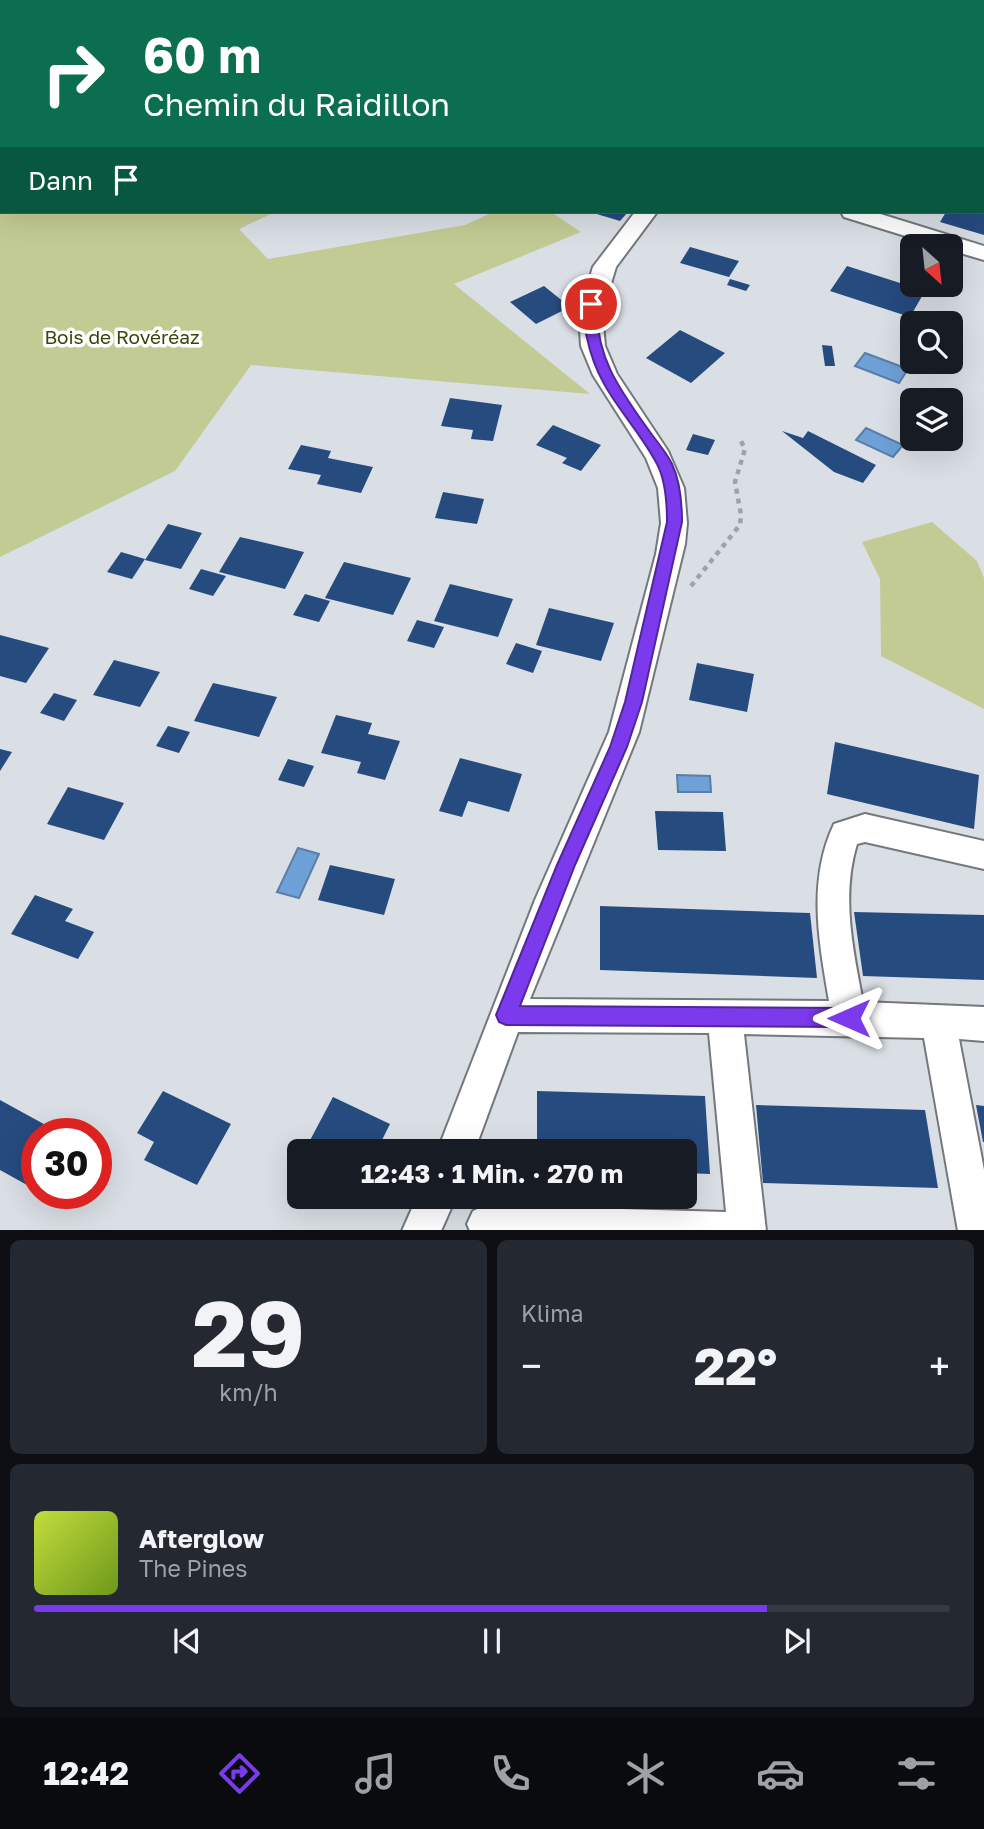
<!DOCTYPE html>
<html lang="de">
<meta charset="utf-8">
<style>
:root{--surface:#171b24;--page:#242831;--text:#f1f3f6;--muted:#9ea1a6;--line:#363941;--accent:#7c3aed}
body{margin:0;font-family:"Golos Text",sans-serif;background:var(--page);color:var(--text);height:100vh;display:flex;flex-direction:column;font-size:26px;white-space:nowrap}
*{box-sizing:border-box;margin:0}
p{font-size:23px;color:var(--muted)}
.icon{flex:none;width:38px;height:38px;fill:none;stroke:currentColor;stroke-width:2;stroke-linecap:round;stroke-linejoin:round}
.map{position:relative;height:1230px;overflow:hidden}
.sheet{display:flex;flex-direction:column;gap:10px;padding:10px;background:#0d0f14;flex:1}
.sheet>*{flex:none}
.top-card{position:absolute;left:0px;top:0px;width:985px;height:214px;box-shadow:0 7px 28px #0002;background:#0b6e4f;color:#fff;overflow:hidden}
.needle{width:46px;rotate:153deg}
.controls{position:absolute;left:900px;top:234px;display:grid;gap:14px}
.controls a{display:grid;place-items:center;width:63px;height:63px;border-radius:10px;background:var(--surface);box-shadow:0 7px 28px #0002;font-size:35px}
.speed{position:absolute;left:21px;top:1118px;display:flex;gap:14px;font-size:35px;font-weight:700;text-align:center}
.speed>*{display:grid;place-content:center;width:91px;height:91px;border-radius:50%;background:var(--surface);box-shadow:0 7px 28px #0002;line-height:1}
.speed .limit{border:10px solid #d22;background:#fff;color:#111}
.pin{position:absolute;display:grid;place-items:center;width:60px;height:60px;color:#fff;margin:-30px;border:4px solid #fff;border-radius:50%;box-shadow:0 2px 7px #0007}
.me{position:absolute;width:77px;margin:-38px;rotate:270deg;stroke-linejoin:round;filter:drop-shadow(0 0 5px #0008)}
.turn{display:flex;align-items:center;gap:24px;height:147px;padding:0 28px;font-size:32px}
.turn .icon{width:91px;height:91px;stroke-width:2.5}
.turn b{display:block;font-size:49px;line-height:60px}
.then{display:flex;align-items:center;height:66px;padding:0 28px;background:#0003;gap:14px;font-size:26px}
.big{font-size:52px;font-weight:700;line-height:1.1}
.sheet .tile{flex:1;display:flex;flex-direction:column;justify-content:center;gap:10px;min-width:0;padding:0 24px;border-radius:10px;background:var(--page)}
.sheet .dial{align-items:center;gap:0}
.dial b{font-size:91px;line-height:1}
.song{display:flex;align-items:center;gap:21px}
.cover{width:84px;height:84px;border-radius:10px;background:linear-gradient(135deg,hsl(70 70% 55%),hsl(80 70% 35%))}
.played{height:7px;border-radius:4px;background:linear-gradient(90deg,var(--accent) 80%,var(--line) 80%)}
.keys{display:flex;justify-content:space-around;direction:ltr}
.heat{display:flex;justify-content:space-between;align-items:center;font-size:38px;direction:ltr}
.sheet .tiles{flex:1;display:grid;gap:10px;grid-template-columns:1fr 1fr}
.tile:last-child{grid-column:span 2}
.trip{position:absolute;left:287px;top:1139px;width:410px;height:70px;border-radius:10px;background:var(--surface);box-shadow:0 7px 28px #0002;font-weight:700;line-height:70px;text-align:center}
.tab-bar{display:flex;height:112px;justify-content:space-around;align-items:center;background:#090b0e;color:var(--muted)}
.tab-bar .icon{width:49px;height:49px}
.tab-bar .on{color:var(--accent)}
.tab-bar b{font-size:32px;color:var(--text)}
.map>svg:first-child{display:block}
.green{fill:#c3cb94}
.water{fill:#6ea1d8;stroke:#5a7ea6;stroke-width:2}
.building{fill:#264b7f}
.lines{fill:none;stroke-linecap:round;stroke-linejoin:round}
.lane-casing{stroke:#74787d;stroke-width:4}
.street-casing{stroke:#74787d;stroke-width:4}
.path-far1{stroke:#9fa2a7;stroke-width:3.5;stroke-dasharray:3.5 3.5;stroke-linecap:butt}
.path{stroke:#9fa2a7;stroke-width:4.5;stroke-dasharray:5 5;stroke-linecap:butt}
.lane{fill:#fff;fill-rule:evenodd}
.street{fill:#fff;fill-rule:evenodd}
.route{fill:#7c3aed;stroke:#51269a;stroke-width:2}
.labels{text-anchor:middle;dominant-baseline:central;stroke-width:7;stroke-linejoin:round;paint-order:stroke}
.park-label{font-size:19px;fill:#3d4208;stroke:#fff}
</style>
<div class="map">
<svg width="984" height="1231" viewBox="0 0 984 1231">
<rect width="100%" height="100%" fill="#dadfe5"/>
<g class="green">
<path d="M 0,0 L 339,0 L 2,2 L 2,212 L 275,212 L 239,229 L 268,259 L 465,225 L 493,212 L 551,212 L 581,232 L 454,284 L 590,394 L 251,365 L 175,471 L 0,557 Z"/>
<path d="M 932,522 L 977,561 L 984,578 L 984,709 L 881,656 L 880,579 L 862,542 Z"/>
</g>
<g class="water">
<path d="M 865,353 L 908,369 L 899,383 L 855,366 Z"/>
<path d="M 866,428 L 903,445 L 893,457 L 856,440 Z"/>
<path d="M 677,775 L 710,776 L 711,792 L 678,792 Z"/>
<path d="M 298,848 L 319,854 L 299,898 L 277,892 Z"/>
</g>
<g class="building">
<path d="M 590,212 L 628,212 L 620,221 Z"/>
<path d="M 946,212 L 984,212 L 984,235 L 940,222 Z"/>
<path d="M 690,247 L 739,261 L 729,277 L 680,263 Z"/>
<path d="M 847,266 L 925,291 L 910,317 L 830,291 Z"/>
<path d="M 730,279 L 750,285 L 746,291 L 727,285 Z"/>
<path d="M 544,286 L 570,307 L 536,324 L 510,302 Z"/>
<path d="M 680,330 L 725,353 L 691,383 L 646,358 Z"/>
<path d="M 822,345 L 832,346 L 835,366 L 825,366 Z"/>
<path d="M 450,398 L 502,405 L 493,441 L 471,439 L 473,430 L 441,426 Z"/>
<path d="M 553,425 L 601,445 L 581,471 L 562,463 L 567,458 L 536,445 Z"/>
<path d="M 782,431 L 803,438 L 808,431 L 876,465 L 863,483 L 834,472 Z"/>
<path d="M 693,434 L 715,440 L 708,455 L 686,450 Z"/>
<path d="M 301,445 L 331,451 L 328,458 L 373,467 L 361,493 L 317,484 L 321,475 L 288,469 Z"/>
<path d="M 443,492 L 484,499 L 477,524 L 435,518 Z"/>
<path d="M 168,524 L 202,533 L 181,569 L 145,560 Z"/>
<path d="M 240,537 L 304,552 L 285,589 L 219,572 Z"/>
<path d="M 121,552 L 145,559 L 132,579 L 107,572 Z"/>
<path d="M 344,562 L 411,578 L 393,615 L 325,598 Z"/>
<path d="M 201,569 L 226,576 L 213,596 L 189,589 Z"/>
<path d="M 450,584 L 513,599 L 498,637 L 434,621 Z"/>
<path d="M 305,594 L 330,601 L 319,622 L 293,615 Z"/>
<path d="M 549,608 L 614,623 L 601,661 L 536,645 Z"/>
<path d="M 417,620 L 444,627 L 434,648 L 407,641 Z"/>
<path d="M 0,635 L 49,648 L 26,683 L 0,676 Z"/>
<path d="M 516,643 L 542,651 L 533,673 L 506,664 Z"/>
<path d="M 114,660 L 160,672 L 140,707 L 93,695 Z"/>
<path d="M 697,663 L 754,674 L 747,712 L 689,700 Z"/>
<path d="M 213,683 L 277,697 L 259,737 L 194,721 Z"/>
<path d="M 54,693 L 77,700 L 64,721 L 40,713 Z"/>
<path d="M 336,715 L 372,723 L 368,734 L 400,741 L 385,780 L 357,773 L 361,762 L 321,753 Z"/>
<path d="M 168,726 L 190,732 L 179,753 L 156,746 Z"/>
<path d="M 835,742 L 979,775 L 974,829 L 827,794 Z"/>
<path d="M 0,749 L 12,752 L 0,771 Z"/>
<path d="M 460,758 L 522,774 L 509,812 L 468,801 L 462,817 L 439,811 Z"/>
<path d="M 288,759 L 314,766 L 304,787 L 278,780 Z"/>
<path d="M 68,787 L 124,803 L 104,840 L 47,824 Z"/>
<path d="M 655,811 L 723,812 L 726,851 L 658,850 Z"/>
<path d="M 330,865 L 395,879 L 384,915 L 318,900 Z"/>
<path d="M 35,895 L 73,909 L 65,921 L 94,932 L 78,959 L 11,934 Z"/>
<path d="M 600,906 L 810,913 L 817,978 L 600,970 Z"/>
<path d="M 854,912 L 984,915 L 984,980 L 863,976 Z"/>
<path d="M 163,1091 L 231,1124 L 197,1185 L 144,1160 L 154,1142 L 137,1133 Z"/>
<path d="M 537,1091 L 705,1096 L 710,1174 L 684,1173 L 684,1152 L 537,1152 Z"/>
<path d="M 333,1097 L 390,1124 L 376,1152 L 323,1152 L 308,1144 Z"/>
<path d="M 0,1100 L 62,1134 L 37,1134 L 36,1190 L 0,1170 Z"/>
<path d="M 756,1105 L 925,1110 L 938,1188 L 763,1183 Z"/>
<path d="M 976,1105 L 984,1106 L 984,1142 L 983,1142 Z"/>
</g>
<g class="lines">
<defs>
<g id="lane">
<path d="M 397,0 L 409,0 L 396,2 Z"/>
<path d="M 639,0 L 649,0 L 638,2 Z"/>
<path d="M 754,0 L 765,0 L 766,2 L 756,2 Z"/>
</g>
<g id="street">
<path d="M 695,0 L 713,0 L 694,2 Z"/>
<path d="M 635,212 L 657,212 L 616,267 L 602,313 L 605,346 L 617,374 L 668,451 L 684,488 L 687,523 L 685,544 L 639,732 L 530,999 L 829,1001 C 819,942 807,881 834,824 L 865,814 L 984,841 L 984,869 L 865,842 L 857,844 C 841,896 853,950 863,1002 L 984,1007 L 984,1041 L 959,1039 L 984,1170 L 984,1231 L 958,1231 L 924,1038 L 744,1034 L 766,1231 L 470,1231 L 467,1224 L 473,1211 L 486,1205 L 726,1212 L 709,1033 L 518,1032 L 474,1152 L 437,1152 L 535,900 L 609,732 L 656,554 L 661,523 L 658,488 L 646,458 L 593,375 L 581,346 L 579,313 L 593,267 Z"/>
<path d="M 841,212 L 874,212 L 984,246 L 984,260 L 950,250 L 950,247 L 941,247 L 844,217 Z"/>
<path d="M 417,1197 L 456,1197 L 441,1231 L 402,1231 Z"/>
</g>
</defs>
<use href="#lane" class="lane-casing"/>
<use href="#street" class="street-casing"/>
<g class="path-far1">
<path d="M 496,0 L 499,2"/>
<path d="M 889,0 L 892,2"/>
<path d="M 180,2 L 182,0"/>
<path d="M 472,2 L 476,0"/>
<path d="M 535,2 L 538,0"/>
<path d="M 963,2 L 967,0"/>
</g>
<path class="path" d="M 691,586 L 740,525 L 741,515 L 735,482 L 745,449 L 739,437"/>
<use href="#lane" class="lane"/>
<use href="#street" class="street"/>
</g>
<path class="route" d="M 586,302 L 598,304 C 593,355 622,393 650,432 C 657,442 667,453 672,464 C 680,481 682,504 682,522 L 642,702 L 627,747 L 575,865 L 520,1006 L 849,1008 L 856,1011 L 859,1018 L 856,1024 L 849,1027 L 506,1025 L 499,1022 L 496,1015 L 557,865 L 610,747 L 625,702 L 667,522 C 667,504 666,481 657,464 C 632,417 599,395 587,338 C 584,326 581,314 586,302 Z"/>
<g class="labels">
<g class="park-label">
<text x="122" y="336">Bois de Rovéréaz</text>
</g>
</g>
</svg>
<div class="controls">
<a><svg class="needle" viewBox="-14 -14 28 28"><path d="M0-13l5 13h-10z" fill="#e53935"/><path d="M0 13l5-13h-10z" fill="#9ea1a6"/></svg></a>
<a><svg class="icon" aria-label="search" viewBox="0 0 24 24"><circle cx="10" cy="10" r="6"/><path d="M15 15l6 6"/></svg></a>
<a><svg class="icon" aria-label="layers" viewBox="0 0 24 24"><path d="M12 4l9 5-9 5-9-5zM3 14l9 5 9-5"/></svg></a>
</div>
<div class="speed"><div class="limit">30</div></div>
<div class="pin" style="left:591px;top:304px;background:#d93025"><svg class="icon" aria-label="arrive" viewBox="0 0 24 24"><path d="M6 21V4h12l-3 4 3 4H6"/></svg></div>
<svg class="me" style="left:849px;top:1018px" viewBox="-20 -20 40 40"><path d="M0-17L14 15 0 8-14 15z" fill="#7c3aed" stroke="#fff" stroke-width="4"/></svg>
<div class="trip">12:43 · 1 Min. · 270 m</div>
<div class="top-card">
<div class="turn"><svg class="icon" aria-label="right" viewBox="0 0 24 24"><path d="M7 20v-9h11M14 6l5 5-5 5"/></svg><div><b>60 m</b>Chemin du Raidillon</div></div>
<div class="then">Dann<svg class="icon" aria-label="arrive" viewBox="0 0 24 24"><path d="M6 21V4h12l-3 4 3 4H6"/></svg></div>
</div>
</div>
<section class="sheet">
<div class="tiles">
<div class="tile dial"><b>29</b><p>km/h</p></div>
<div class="tile"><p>Klima</p>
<div class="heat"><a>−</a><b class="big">22°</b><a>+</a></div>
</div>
<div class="tile">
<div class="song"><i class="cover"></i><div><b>Afterglow</b><p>The Pines</p></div></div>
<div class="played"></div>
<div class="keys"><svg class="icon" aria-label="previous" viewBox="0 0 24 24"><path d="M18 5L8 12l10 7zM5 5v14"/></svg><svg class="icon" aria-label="pause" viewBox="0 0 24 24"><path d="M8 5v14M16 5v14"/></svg><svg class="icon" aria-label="next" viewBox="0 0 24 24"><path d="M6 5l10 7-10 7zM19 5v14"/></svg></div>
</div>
</div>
</section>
<nav class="tab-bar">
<b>12:42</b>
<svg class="icon on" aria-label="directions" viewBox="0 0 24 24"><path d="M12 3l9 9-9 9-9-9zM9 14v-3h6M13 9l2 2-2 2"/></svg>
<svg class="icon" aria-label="music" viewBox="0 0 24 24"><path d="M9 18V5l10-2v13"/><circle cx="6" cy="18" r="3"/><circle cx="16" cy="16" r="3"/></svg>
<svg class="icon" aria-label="phone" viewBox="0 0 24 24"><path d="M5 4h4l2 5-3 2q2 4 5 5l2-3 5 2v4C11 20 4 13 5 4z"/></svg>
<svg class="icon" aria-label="climate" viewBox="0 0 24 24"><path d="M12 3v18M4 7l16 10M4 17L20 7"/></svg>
<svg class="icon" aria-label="car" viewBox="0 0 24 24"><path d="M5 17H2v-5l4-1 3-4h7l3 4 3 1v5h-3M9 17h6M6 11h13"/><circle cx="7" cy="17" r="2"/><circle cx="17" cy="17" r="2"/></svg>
<svg class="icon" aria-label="filters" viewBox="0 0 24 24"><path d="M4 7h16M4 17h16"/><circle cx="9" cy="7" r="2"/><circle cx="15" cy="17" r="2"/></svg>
</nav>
